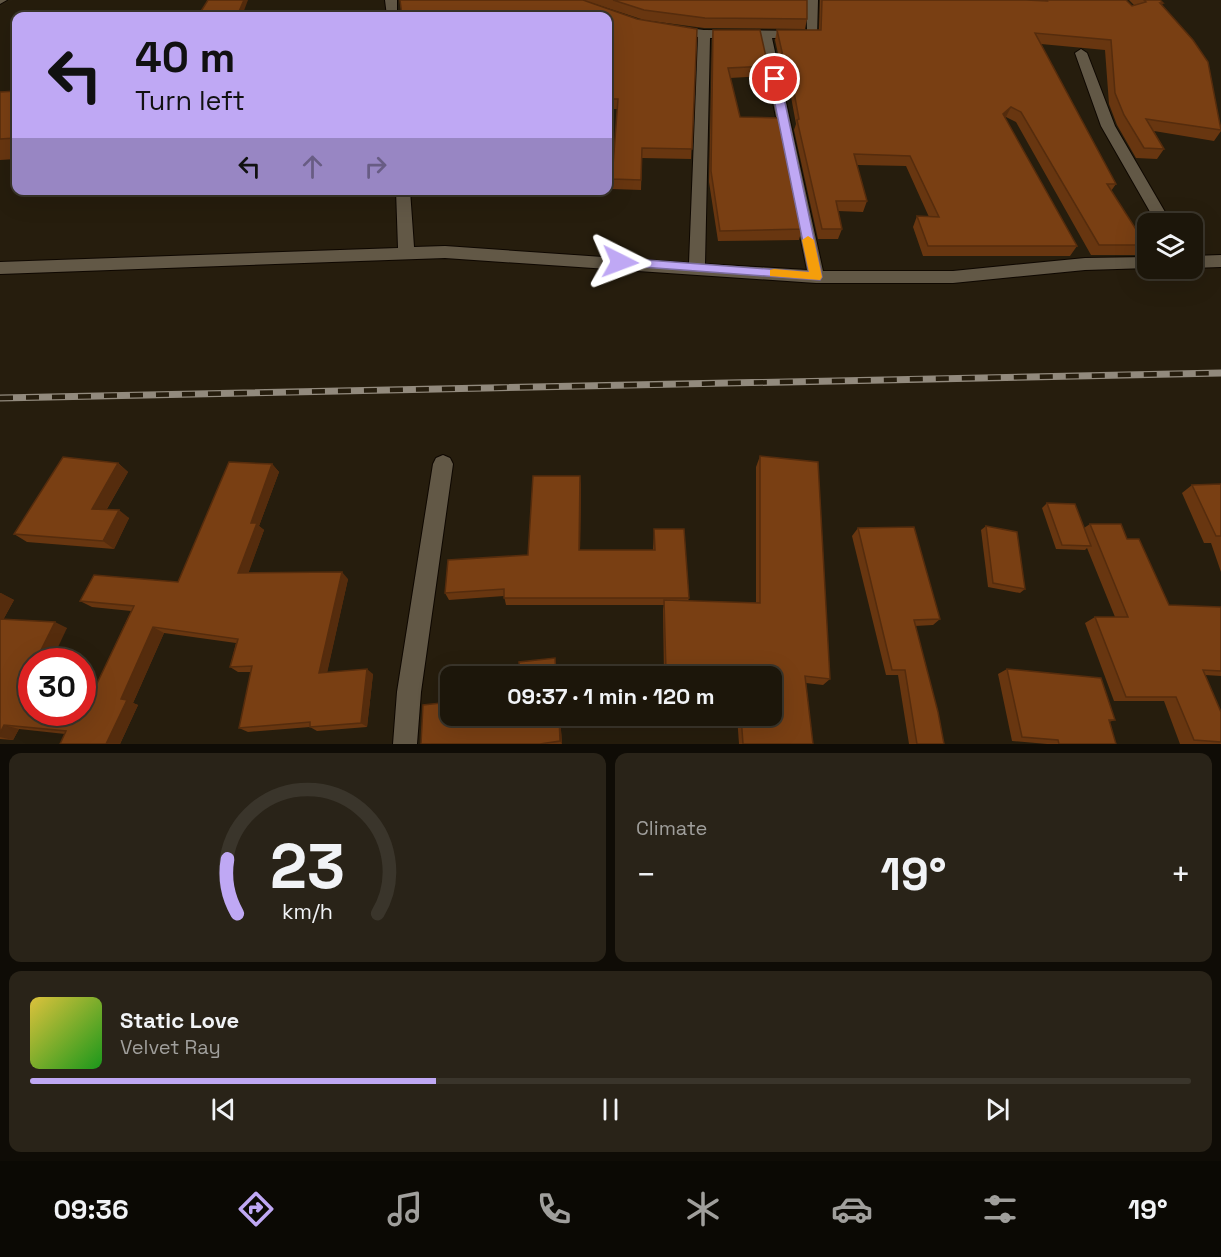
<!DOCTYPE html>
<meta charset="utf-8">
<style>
:root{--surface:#1c160a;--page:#292318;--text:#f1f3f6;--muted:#a09f9c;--line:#3a352b;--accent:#bfa8f4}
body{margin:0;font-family:"Space Grotesk",sans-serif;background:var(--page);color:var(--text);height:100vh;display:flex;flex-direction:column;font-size:22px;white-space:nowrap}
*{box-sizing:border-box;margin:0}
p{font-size:20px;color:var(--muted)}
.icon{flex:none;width:33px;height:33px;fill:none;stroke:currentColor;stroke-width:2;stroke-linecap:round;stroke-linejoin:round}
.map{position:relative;height:744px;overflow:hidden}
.side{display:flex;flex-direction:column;gap:9px;padding:9px;background:#0f0c06;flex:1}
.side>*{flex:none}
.top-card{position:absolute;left:12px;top:12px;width:600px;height:183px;border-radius:12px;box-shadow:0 6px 24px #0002,0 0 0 2px var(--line);background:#bfa8f4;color:#111;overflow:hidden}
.tools{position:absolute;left:1137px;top:213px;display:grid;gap:12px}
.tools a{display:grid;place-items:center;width:66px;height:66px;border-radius:12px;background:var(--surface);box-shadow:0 6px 24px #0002,0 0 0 2px var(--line);font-size:30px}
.speed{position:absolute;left:18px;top:648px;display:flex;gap:12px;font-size:30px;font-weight:700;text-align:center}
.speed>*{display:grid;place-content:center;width:78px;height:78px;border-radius:50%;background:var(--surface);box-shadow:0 6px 24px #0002,0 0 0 2px var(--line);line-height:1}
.speed .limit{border:9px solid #d22;background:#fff;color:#111}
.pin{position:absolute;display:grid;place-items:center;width:51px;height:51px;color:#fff;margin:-26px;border:3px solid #fff;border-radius:50%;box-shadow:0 2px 6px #0007}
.me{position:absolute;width:66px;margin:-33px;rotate:93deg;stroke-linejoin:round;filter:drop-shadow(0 0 4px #0008)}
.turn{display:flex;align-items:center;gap:21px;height:126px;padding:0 24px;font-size:27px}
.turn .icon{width:78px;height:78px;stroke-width:2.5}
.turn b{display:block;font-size:42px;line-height:51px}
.lanes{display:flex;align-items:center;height:57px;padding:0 24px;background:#0003;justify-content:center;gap:30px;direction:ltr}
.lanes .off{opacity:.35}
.big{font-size:45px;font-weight:700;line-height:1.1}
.side .card{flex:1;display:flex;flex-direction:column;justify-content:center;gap:9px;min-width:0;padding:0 21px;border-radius:12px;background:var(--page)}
.side .dial{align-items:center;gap:0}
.dial svg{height:156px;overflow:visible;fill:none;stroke:var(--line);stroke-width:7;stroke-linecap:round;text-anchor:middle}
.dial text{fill:var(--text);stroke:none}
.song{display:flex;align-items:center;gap:18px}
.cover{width:72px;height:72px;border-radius:9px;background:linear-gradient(135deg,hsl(50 70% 55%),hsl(120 70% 35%))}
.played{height:6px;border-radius:3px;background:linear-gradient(90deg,var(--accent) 35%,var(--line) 35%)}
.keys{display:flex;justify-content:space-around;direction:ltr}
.heat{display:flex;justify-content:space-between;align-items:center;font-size:33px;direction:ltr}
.side .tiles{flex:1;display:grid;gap:9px;grid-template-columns:1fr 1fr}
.card:last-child{grid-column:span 2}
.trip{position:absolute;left:440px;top:666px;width:342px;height:60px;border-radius:12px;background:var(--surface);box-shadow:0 6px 24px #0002,0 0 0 2px var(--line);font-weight:700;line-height:60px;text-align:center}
.dock{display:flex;height:96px;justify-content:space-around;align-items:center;background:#0b0904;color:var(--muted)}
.dock .icon{width:42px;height:42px}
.dock .current{color:var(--accent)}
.dock b{font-size:27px;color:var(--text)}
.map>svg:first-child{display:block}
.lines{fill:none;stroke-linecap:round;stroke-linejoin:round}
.minor-casing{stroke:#0e0700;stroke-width:2}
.minor{fill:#625846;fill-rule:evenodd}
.rail-casing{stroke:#928a7d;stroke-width:7}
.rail{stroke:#261d0d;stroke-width:4.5;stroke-dasharray:13;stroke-linecap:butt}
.wall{fill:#683610}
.shaded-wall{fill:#552c0d}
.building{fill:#793f13;stroke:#552c0d;stroke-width:1.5}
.route{fill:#bfa8f4;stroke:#7c6d9f;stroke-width:1.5}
.slow{fill:#f59e0b}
</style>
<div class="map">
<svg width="1221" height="744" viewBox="0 0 1221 744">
<rect width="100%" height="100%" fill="#261d0d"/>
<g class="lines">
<defs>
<g id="minor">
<path d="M 0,0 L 7,0 L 0,4 Z"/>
<path d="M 385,0 L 397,0 L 397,16 L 387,16 Z"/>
<path d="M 806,0 L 818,0 L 817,38 L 772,38 L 823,271 L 953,271 L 1085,258 L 1148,257 L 1149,268 L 1085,270 L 953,283 L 816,283 L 445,258 L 0,274 L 0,262 L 398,248 L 396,190 L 410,190 L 414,247 L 445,246 L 689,263 L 698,37 L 673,34 L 667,30 L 673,26 L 704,30 L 807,31 ZM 710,38 L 760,38 L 807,270 L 705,264 Z"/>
<path d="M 1081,49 L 1087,53 L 1115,126 L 1172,224 L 1157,224 L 1101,126 L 1075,53 Z"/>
<path d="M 1221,255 L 1221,267 L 1192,268 L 1192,256 Z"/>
<path d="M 443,455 L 450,458 L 453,464 L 421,692 L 417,744 L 393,744 L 397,692 L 433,464 L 436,458 Z"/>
</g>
</defs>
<use href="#minor" class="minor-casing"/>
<use href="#minor" class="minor"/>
<defs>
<path id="rail" d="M 0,398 L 1221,373"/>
</defs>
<use href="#rail" class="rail-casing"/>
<use href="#rail" class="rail"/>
</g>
<g class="wall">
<path d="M 400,0 L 807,0 L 807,19 L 805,29 L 704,28 L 644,20 L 589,2 L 637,19 L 697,29 L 691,159 L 642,158 L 641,190 L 612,189 L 618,109 L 608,109 L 608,16 L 402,16 Z"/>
<path d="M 820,0 L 1126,0 L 1132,6 L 1134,5 L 1129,0 L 1160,0 L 1163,3 L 1162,5 L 1221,126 L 1221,131 L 1214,141 L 1154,131 L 1164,149 L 1157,159 L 1136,158 L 1117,125 L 1109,104 L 1105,50 L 1041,44 L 1116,184 L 1111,191 L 1146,245 L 1138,255 L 1091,255 L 1016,122 L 1006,117 L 1005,118 L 1077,246 L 1070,256 L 923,256 L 913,227 L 917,216 L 929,217 L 906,166 L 857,165 L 867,201 L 863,212 L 838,211 L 842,229 L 838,239 L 818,239 L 794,130 L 796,124 L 787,75 L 783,76 L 775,40 L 777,30 L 819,30 Z"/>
<path d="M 713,30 L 768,66 L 765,76 L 730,78 L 740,117 L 802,229 L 799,240 L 718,241 L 709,182 L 712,40 Z"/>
<path d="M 16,91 L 16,159 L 0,160 L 0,92 Z"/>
<path d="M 760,456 L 830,679 L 823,685 L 806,683 L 813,744 L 739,744 L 737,716 L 771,716 L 771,676 L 664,676 L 663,609 L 664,605 L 506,605 L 504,596 L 449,600 L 445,593 L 528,555 L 581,485 L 580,550 L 653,550 L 654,529 L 689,598 L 688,601 L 756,603 L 756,467 Z"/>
<path d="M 118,463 L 128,472 L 107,509 L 129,518 L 114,549 L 27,542 L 14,534 Z"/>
<path d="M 272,464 L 279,472 L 259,526 L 264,530 L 248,573 L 348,579 L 327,672 L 373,674 L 367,727 L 317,731 L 310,727 L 248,732 L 239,728 L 251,672 L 238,672 L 230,667 L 236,643 L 164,633 L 133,703 L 138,705 L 120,744 L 60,744 L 65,734 L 19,729 L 13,740 L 0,739 L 0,593 L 14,600 L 3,620 L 67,628 L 32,662 L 32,712 L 91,696 L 131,611 L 92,607 L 80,601 L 178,582 Z"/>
<path d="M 1221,484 L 1221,572 L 1211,543 L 1204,543 L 1182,493 L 1192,485 Z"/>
<path d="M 1047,503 L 1084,528 L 1090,524 L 1127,539 L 1169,605 L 1221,607 L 1221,676 L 1205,675 L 1221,712 L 1221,744 L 1180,744 L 1164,701 L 1114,701 L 1085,623 L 1095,617 L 1115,617 L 1087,548 L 1085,550 L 1056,549 L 1042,508 Z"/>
<path d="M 986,526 L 1025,589 L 1020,593 L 988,587 L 981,530 Z"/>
<path d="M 858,528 L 940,619 L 933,625 L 915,626 L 944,744 L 909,744 L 898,675 L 886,675 L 852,536 Z"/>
<path d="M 1007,669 L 1115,720 L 1109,722 L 1116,744 L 1047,744 L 1012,741 L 998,674 Z"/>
<path d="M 450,716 L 560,716 L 562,744 L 421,744 Z"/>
</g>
<g class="shaded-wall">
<path d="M 244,0 L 248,0 L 242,16 L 237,16 Z"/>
<path d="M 1011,107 L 1006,117 L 998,124 L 1003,114 Z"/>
<path d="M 118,463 L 128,472 L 102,517 L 92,509 Z"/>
<path d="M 272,464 L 279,472 L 259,526 L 264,530 L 246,580 L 238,573 L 251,523 Z"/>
<path d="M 580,476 L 581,485 L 580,558 L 579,550 Z"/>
<path d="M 119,510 L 129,518 L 114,549 L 103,541 Z"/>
<path d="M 342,572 L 348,579 L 326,678 L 319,673 Z"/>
<path d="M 1,593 L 14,600 L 0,625 L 0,594 Z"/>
<path d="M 55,622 L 67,628 L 51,662 L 35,662 Z"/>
<path d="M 153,627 L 164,633 L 133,703 L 138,705 L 120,744 L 106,744 L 121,699 Z"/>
<path d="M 32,669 L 32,692 L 22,689 Z"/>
<path d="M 367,669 L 373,674 L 367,727 L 361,723 Z"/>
<path d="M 559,716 L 560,716 L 562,744 L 560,741 Z"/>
<path d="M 4,725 L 19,729 L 13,740 L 0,737 L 0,733 Z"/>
</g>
<g class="building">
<path d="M 208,0 L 244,0 L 237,16 L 198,16 Z"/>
<path d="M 400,0 L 583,0 L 637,19 L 697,29 L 692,149 L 642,148 L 641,180 L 612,179 L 618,99 L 608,99 L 608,16 L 402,16 Z"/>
<path d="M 613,0 L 807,0 L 807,19 L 705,18 L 644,10 Z"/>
<path d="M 822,0 L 1026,0 L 1047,1 L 1046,0 L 1126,0 L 1132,6 L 1146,2 L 1144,0 L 1160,0 L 1163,3 L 1160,3 L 1193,40 L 1208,62 L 1221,130 L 1146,119 L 1164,149 L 1144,148 L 1124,115 L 1115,93 L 1111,40 L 1035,33 L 1116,184 L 1107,184 L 1146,245 L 1099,245 L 1021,112 L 1011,107 L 1003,114 L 1077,246 L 928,246 L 917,216 L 939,217 L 910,156 L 854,154 L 867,201 L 836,201 L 842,229 L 822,229 L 797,120 L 799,119 L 789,65 L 785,65 L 777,30 L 821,30 Z"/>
<path d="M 713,30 L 760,30 L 768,66 L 728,68 L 740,117 L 779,118 L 802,229 L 720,231 L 711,171 Z"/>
<path d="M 16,91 L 16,138 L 0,139 L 0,92 Z"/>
<path d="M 760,456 L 818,462 L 830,679 L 805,676 L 813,744 L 743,744 L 741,716 L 771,716 L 771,676 L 738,676 L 738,673 L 666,672 L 664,600 L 760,603 Z"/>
<path d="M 63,457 L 118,463 L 92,509 L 119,510 L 103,541 L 14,534 Z"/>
<path d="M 229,462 L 272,464 L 251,523 L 257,523 L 238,573 L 342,572 L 319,673 L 367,669 L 361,723 L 310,727 L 310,722 L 239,728 L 252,666 L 230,667 L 238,639 L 153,627 L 121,699 L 127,700 L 106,744 L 60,744 L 66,731 L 4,725 L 0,733 L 0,619 L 55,622 L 35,662 L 32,662 L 32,669 L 22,689 L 32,690 L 32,712 L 82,712 L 82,695 L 91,696 L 134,606 L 80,601 L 94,575 L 178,582 Z"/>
<path d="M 533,476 L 580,476 L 579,550 L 655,550 L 654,529 L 684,529 L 689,598 L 504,598 L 504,589 L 445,593 L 448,560 L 528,555 Z"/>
<path d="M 1221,484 L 1221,536 L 1216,536 L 1192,485 Z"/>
<path d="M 1047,503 L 1075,504 L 1091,546 L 1062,545 Z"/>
<path d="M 1090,524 L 1121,524 L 1127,539 L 1139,539 L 1169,605 L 1221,607 L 1221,671 L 1203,670 L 1221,712 L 1221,742 L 1194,740 L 1176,697 L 1126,697 L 1095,617 L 1128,617 Z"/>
<path d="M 986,526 L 1017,532 L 1025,589 L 993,583 Z"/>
<path d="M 914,527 L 940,619 L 914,620 L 938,712 L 944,744 L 917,744 L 905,670 L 892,670 L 858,528 Z"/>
<path d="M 555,658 L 556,676 L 520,676 L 519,662 Z"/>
<path d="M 1007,669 L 1101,678 L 1115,720 L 1109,720 L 1116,744 L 1059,744 L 1058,740 L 1022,737 Z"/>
<path d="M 450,702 L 450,716 L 559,716 L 560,741 L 540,744 L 421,744 L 423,705 Z"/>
</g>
<path class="route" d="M 775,76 L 780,79 L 822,277 L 820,280 L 615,265 L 613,262 L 620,258 L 809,272 L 770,79 Z"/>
<path class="slow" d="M 808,236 L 814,240 L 822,277 L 820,280 L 770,276 L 770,270 L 774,269 L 809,272 L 802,240 Z"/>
</svg>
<div class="tools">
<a><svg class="icon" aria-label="layers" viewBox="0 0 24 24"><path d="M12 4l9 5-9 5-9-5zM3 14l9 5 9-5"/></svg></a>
</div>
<div class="speed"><div class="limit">30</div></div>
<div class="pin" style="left:775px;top:79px;background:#d93025"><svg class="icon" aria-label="arrive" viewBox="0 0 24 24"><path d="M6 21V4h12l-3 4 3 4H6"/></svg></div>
<svg class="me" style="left:620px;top:262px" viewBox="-20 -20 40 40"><path d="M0-17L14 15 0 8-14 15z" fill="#bfa8f4" stroke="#fff" stroke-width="4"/></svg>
<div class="trip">09:37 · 1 min · 120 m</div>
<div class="top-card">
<div class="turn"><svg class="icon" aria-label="left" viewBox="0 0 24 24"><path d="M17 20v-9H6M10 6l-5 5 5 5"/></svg><div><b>40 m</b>Turn left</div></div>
<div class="lanes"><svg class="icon" aria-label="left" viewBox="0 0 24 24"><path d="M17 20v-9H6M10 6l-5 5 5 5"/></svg><svg class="icon off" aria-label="ahead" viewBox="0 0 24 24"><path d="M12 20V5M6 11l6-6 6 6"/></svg><svg class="icon off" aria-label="right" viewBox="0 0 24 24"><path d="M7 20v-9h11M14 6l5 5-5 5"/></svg></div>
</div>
</div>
<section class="side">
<div class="tiles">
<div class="card dial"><svg viewBox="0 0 100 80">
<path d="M14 69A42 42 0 1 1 86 69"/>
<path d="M14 69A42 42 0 0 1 9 41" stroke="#bfa8f4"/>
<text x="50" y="56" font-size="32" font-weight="700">23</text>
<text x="50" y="72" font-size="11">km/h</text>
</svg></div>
<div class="card"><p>Climate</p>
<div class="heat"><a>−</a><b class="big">19°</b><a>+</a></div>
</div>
<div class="card">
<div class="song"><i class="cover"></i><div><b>Static Love</b><p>Velvet Ray</p></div></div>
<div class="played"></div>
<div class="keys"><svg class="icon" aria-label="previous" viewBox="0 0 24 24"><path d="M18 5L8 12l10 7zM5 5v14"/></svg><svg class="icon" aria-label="pause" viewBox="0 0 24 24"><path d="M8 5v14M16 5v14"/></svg><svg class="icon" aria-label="next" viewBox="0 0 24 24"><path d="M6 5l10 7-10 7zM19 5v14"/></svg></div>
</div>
</div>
</section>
<nav class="dock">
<b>09:36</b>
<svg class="icon current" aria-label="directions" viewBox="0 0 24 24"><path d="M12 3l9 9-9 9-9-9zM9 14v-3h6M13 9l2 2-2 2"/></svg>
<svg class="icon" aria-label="music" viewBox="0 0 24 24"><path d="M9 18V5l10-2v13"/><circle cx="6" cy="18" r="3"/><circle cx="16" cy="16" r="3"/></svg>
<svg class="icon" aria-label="phone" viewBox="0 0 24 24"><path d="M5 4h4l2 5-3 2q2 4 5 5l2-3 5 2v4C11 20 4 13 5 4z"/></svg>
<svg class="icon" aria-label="climate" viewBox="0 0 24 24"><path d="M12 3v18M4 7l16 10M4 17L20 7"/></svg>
<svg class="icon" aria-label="car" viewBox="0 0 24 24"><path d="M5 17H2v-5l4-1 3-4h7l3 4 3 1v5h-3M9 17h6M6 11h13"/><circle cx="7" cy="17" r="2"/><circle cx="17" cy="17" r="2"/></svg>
<svg class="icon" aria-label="filters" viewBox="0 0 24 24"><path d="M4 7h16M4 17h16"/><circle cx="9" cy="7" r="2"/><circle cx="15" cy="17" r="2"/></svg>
<b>19°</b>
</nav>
